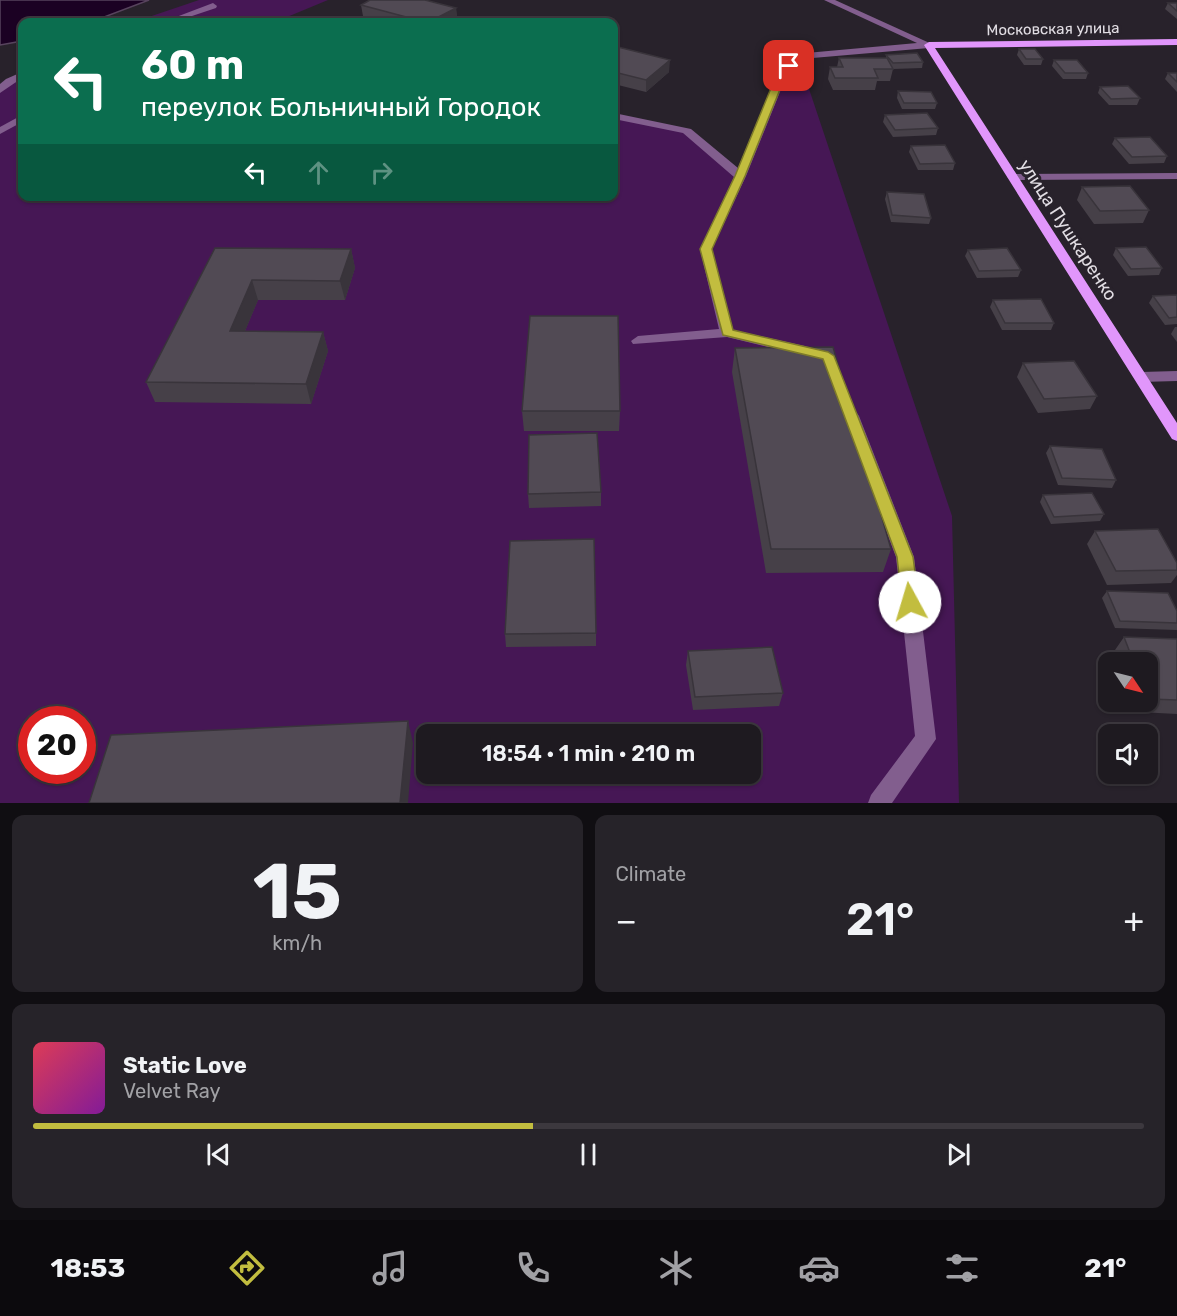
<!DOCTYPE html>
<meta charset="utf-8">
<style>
:root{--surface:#1e1a20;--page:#262329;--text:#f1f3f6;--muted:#a1a1a5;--line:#3c383e;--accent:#c2bd3f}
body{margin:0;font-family:Rubik,sans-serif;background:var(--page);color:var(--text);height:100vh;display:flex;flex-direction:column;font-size:22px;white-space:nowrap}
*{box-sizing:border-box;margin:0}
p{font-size:20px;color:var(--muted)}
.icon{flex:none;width:33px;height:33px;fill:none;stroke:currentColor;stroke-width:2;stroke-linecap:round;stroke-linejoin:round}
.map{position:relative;height:803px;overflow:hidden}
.panel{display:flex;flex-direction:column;gap:12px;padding:12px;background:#100e12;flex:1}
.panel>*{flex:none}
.top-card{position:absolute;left:18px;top:18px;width:600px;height:183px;border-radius:12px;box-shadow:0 2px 4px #0004,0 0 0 2px var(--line);background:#0b6e4f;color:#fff;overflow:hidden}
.needle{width:39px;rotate:125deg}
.fabs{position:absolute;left:1098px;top:652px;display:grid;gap:12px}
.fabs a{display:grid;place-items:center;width:60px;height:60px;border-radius:12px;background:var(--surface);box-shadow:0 2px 4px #0004,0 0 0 2px var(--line);font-size:30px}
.speed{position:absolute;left:18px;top:706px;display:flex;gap:12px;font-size:30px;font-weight:700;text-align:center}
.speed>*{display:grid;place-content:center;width:78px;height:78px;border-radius:50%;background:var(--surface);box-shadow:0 2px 4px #0004,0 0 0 2px var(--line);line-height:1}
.speed .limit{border:9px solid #d22;background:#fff;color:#111}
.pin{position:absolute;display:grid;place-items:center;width:51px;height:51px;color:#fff;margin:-26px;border-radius:12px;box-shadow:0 3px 9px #0006}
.me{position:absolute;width:66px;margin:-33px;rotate:354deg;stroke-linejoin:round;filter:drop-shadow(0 0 4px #0008)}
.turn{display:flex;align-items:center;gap:21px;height:126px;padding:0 24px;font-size:27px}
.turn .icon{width:78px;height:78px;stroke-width:2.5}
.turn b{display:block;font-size:42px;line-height:51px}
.lanes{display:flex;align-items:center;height:57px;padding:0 24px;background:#0003;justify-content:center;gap:30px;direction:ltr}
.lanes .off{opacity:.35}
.big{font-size:45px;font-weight:600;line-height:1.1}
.panel .widget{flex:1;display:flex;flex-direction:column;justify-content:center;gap:9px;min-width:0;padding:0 21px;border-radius:12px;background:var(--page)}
.panel .dial{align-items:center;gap:0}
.dial b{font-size:78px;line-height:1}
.song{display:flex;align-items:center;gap:18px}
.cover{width:72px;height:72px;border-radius:9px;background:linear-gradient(135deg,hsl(350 70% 55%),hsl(290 70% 35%))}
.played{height:6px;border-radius:3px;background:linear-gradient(90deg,var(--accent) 45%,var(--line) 45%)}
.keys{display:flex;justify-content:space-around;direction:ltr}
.heat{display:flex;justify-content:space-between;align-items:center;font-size:33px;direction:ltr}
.panel .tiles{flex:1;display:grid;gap:12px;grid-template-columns:1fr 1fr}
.widget:last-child{grid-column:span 2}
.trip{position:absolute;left:416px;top:724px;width:345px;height:60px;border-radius:12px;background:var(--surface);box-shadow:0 2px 4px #0004,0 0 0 2px var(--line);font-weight:600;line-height:60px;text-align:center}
.menu{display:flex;height:96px;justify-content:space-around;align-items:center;background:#0c0a0d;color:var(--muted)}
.menu .icon{width:42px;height:42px}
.menu .active{color:var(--accent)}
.menu b{font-size:27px;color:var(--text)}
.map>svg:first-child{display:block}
.green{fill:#461755;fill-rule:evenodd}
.water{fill:#1b0123;stroke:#57435d;stroke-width:1.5}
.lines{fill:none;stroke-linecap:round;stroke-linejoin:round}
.minor{fill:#825e8e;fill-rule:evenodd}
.major{fill:#e196fb;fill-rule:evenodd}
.wall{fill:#464048}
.shaded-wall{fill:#39343b}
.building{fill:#514a54;stroke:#39343b;stroke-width:1.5}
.route{fill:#c2bd3f;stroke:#7e7b29;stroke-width:1.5}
.labels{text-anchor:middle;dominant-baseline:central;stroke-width:6;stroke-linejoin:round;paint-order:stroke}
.far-street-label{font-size:15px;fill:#e2dee4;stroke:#28222b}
.street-label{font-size:18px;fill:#e2dee4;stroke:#28222b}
</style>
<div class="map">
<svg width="1177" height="803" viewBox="0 0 1177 803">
<rect width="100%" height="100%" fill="#28222b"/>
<g class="green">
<path d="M 199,0 L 328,0 L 275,22 L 134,22 Z"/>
<path d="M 798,56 L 952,516 L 959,803 L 0,803 L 0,89 L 22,75 L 22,196 L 614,196 L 614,116 L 687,131 L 740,176 L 781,76 ZM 32,720 L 82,720 L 82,771 L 32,771 ZM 426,735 L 750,735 L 750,774 L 426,774 Z"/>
</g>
<path class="water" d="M 0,0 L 149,0 L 91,22 L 22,22 L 22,41 L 0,45 Z"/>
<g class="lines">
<g class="minor">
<path d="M 824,0 L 835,0 L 934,45 L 929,48 L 801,59 L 786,77 L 746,176 L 712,249 L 733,330 L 809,347 L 816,352 L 809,357 L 727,337 L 633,344 L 631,341 L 638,336 L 719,329 L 700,249 L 734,177 L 683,133 L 614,119 L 614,113 L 691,129 L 738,168 L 776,76 L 795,54 L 917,43 Z"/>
<path d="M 213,3 L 217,6 L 216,8 L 174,22 L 163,22 Z"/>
<path d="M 22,72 L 22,78 L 0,93 L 0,84 L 6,79 Z"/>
<path d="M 22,115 L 22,122 L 0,134 L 0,127 Z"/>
<path d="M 1177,173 L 1177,179 L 1013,180 L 1007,177 L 1013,174 Z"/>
<path d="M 1177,371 L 1177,381 L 1141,382 L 1134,377 L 1141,372 Z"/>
<path d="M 851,411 L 856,412 L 859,416 L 914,557 L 936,739 L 892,803 L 868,803 L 871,795 L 915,736 L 896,557 L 843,416 L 846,412 Z"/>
</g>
<path class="major" d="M 1177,39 L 1177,45 L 935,48 L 1177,423 L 1177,441 L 1172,439 L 924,45 L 929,42 Z"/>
</g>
<g class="wall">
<path d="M 1168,3 L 1177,3 L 1177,19 L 1165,9 Z"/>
<path d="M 361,5 L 456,8 L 457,19 L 451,22 L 386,22 L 363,16 Z"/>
<path d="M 614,46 L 669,72 L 646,92 L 614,84 Z"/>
<path d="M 1019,49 L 1043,59 L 1041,65 L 1024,65 L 1017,55 Z"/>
<path d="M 886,55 L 923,62 L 922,68 L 893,69 L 890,81 L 877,81 L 875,90 L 833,90 L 828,79 L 830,67 L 837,67 L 839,58 L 886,58 Z"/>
<path d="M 1054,60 L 1088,73 L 1086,79 L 1063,79 L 1052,66 Z"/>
<path d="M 1168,73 L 1177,73 L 1177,92 L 1165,79 Z"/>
<path d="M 1100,87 L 1140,98 L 1137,105 L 1109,105 L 1098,93 Z"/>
<path d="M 898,91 L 937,103 L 935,109 L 902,109 L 897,98 Z"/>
<path d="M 885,115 L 938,128 L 936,135 L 893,137 L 883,122 Z"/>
<path d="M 1115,138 L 1167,156 L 1164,163 L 1129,164 L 1112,144 Z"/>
<path d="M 911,146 L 955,163 L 953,170 L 918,170 L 909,152 Z"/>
<path d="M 1082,187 L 1149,210 L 1143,223 L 1094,224 L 1077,200 Z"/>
<path d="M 887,192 L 931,218 L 929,224 L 891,222 L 885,199 Z"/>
<path d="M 215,248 L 351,249 L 355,268 L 345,300 L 258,300 L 245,331 L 323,332 L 328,351 L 311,404 L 155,402 L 146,382 Z"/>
<path d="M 1116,248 L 1162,268 L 1159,275 L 1128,276 L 1113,255 Z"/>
<path d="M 968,250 L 1021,270 L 1018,277 L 977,278 L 965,256 Z"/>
<path d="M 1177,295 L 1177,324 L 1165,325 L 1149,303 L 1153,296 Z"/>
<path d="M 993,300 L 1054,323 L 1051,330 L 1002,330 L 990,307 Z"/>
<path d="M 1175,327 L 1177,327 L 1177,342 L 1171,334 Z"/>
<path d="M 735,348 L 891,549 L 883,572 L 766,573 L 732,372 Z"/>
<path d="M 1023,363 L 1097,396 L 1090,409 L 1038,413 L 1017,377 Z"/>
<path d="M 522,411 L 620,411 L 619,431 L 524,431 Z"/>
<path d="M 1050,446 L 1116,480 L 1112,488 L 1058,485 L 1046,453 Z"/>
<path d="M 601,492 L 601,506 L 529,508 L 528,494 Z"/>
<path d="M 1043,495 L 1104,514 L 1100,521 L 1051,524 L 1040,502 Z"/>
<path d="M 1095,531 L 1177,563 L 1177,575 L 1171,583 L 1107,585 L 1087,544 Z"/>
<path d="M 1107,591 L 1177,611 L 1177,630 L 1115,628 L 1102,598 Z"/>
<path d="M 596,633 L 596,646 L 506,647 L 505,634 Z"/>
<path d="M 1124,637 L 1177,639 L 1177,714 L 1139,712 L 1135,702 L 1148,702 L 1148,663 L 1119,663 L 1115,650 Z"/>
<path d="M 688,651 L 783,693 L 779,706 L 693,710 L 686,665 Z"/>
</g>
<g class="shaded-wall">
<path d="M 456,8 L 457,19 L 451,22 L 429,22 Z"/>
<path d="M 670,60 L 669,72 L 646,92 L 646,80 Z"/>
<path d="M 351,249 L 355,268 L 345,300 L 340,281 Z"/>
<path d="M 252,280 L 258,300 L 237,350 L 230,331 Z"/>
<path d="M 323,332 L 328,351 L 311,404 L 306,384 Z"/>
<path d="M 408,721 L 413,743 L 408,803 L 400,803 Z"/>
</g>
<g class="building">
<path d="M 370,0 L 425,0 L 456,8 L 429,22 L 425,22 L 361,5 Z"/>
<path d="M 1168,3 L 1177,3 L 1177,11 Z"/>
<path d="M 614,46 L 670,60 L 646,80 L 614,72 Z"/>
<path d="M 1019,49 L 1035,49 L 1043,59 L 1026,59 Z"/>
<path d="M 917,53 L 923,62 L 893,63 L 886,55 Z"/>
<path d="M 839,58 L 887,58 L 893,69 L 874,69 L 878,78 L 835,78 L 830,67 L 843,67 Z"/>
<path d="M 1054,60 L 1077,60 L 1088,73 L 1065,73 Z"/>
<path d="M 1168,73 L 1177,73 L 1177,82 Z"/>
<path d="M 1128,86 L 1140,98 L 1111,99 L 1100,87 Z"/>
<path d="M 898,91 L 931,92 L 937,103 L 904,103 Z"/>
<path d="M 927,113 L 938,128 L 895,130 L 885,115 Z"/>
<path d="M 1150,137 L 1167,156 L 1132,157 L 1115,138 Z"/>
<path d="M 945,145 L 955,163 L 920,164 L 911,146 Z"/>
<path d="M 1130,186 L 1149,210 L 1100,211 L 1082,187 Z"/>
<path d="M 887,192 L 924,194 L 931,218 L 892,215 Z"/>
<path d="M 1146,247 L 1162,268 L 1131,269 L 1116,248 Z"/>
<path d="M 215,248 L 351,249 L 340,281 L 252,280 L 230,331 L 323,332 L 306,384 L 146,382 Z"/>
<path d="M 1007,248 L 1021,270 L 979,271 L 968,250 Z"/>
<path d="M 1177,295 L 1177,317 L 1169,318 L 1153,296 Z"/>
<path d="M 1041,299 L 1054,323 L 1005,323 L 993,300 Z"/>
<path d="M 530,316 L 618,316 L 620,411 L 522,411 Z"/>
<path d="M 833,347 L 891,549 L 771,549 L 735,348 Z"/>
<path d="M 1074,361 L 1097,396 L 1044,399 L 1023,363 Z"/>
<path d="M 597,433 L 601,492 L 528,494 L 529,435 Z"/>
<path d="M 1050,446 L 1102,449 L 1116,480 L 1062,478 Z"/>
<path d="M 1092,493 L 1104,514 L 1054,517 L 1043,495 Z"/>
<path d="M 1158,529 L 1177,563 L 1177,570 L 1116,571 L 1095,531 Z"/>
<path d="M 594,539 L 596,633 L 505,634 L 510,541 Z"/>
<path d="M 1107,591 L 1168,593 L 1177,611 L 1177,623 L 1120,621 Z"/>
<path d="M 1124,637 L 1177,639 L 1177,700 L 1149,699 L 1148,696 L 1148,663 L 1134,663 Z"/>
<path d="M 772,647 L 783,693 L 695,697 L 688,651 Z"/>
<path d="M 408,721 L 400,803 L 89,803 L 111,735 Z"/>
</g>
<path class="route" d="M 786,64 L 794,66 L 785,77 L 745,176 L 712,249 L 733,330 L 828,352 L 834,356 L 913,557 L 919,602 L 916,607 L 910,609 L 904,607 L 902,602 L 897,557 L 823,359 L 723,335 L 700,249 L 735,176 L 776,76 Z"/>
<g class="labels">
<g class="far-street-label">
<text transform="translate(1053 29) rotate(-1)">Московская улица</text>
</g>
<g class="street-label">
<text transform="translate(1068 230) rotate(57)">улица Пушкаренко</text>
</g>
</g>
</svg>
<div class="fabs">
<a><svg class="needle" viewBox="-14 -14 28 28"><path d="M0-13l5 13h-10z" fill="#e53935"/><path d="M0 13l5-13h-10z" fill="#a1a1a5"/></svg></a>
<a><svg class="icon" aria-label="sound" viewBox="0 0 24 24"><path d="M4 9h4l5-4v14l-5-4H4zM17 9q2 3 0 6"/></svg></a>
</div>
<div class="speed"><div class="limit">20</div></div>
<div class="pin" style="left:789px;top:66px;background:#d93025"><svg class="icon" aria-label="arrive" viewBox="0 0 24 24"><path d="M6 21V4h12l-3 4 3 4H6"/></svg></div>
<svg class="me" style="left:910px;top:602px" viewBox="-20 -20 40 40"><circle r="19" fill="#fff"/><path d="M0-13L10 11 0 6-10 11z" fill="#c2bd3f"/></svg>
<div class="trip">18:54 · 1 min · 210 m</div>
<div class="top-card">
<div class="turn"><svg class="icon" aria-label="left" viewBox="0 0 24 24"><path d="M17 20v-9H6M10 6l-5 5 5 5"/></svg><div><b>60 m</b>переулок Больничный Городок</div></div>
<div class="lanes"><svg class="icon" aria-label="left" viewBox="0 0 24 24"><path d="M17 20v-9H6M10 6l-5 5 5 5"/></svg><svg class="icon off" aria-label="ahead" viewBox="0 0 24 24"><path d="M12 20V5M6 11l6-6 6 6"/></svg><svg class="icon off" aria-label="right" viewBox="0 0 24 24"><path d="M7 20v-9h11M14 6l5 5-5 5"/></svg></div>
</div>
</div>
<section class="panel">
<div class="tiles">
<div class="widget dial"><b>15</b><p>km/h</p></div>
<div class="widget"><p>Climate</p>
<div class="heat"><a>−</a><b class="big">21°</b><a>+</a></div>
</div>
<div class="widget">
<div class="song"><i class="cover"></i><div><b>Static Love</b><p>Velvet Ray</p></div></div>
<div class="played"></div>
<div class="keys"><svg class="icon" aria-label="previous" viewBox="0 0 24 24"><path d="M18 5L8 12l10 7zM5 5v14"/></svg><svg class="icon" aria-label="pause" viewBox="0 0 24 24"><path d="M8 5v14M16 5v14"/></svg><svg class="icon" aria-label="next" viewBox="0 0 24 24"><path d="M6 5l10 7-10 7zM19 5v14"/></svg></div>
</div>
</div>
</section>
<nav class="menu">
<b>18:53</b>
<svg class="icon active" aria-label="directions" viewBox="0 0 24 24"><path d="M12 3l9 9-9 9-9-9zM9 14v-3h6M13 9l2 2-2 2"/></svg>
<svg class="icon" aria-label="music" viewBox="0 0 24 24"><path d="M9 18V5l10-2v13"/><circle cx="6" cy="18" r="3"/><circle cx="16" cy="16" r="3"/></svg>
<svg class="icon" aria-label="phone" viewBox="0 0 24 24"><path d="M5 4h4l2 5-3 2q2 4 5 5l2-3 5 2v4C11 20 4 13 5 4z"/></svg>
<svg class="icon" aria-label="climate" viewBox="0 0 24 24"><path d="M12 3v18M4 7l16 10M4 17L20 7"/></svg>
<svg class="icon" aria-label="car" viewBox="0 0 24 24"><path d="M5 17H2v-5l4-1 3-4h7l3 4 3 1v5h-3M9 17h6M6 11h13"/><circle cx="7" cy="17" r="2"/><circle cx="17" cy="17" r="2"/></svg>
<svg class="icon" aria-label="filters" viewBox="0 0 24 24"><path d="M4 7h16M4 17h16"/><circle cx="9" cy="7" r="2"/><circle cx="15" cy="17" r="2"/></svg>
<b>21°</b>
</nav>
